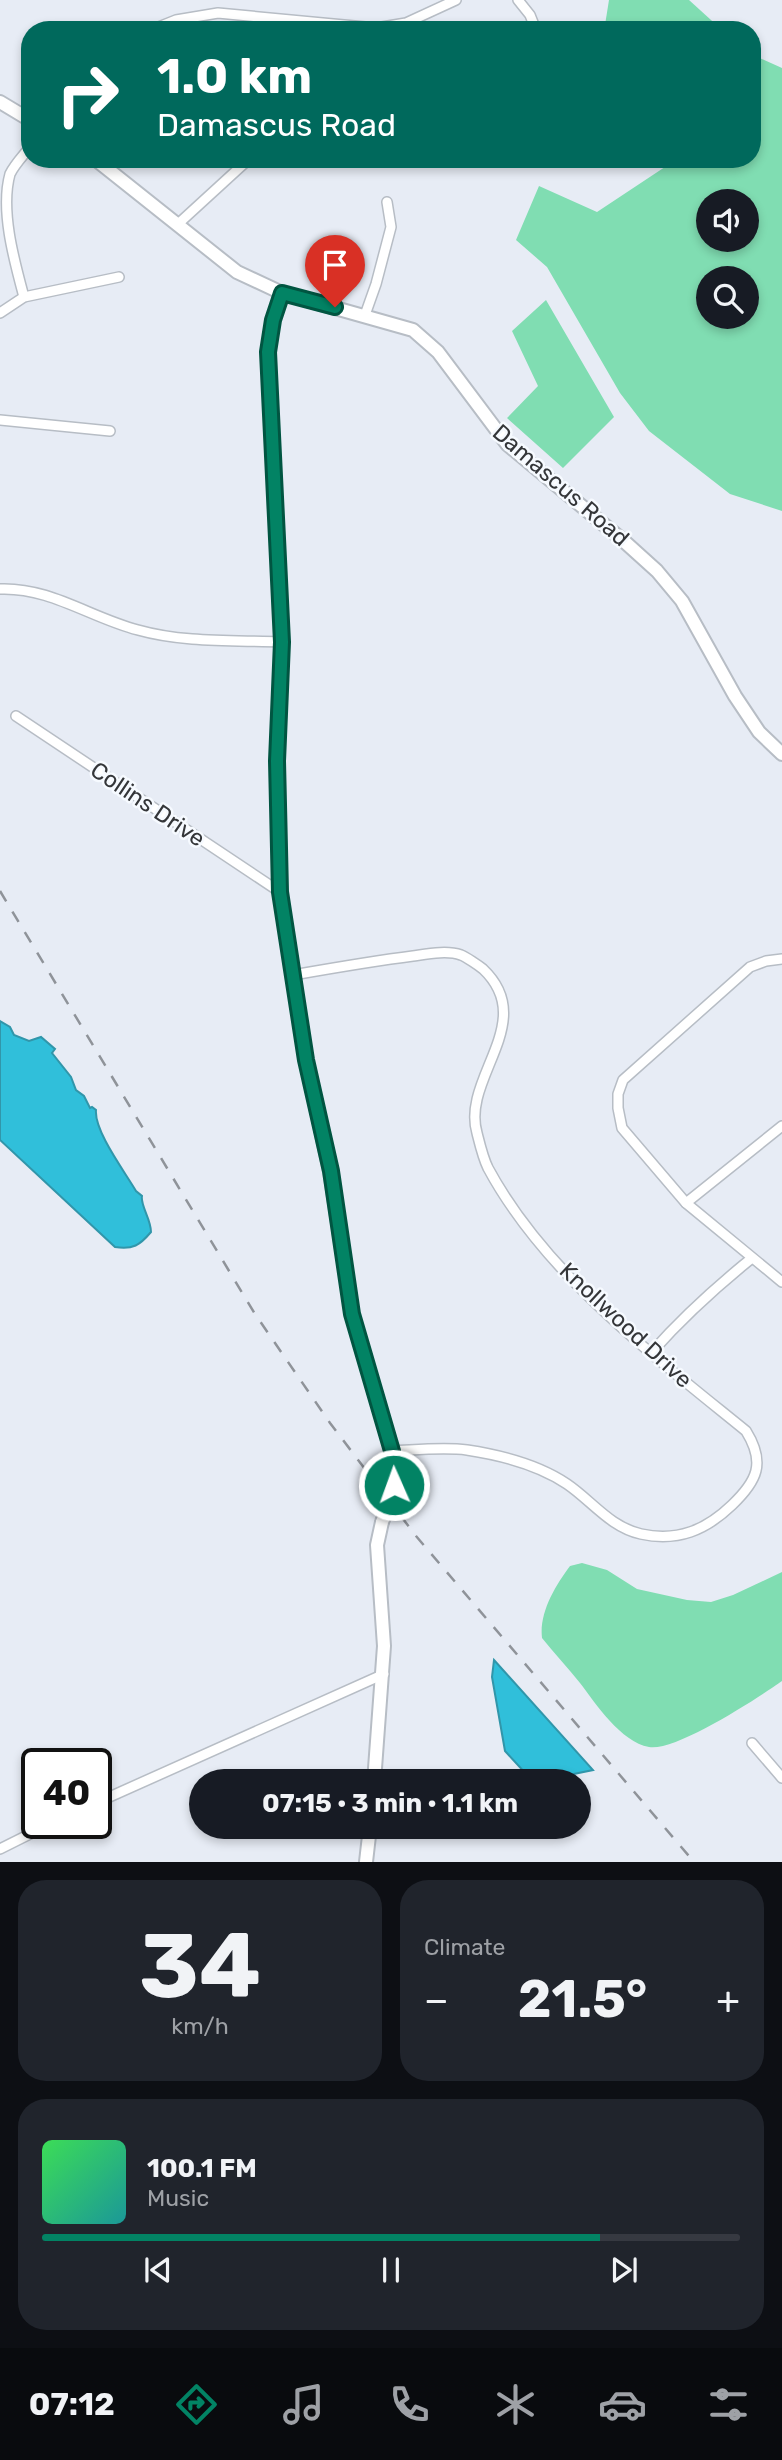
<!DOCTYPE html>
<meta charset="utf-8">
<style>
:root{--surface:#171b24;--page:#20242c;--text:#f1f3f6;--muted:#9ea1a6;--line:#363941;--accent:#028364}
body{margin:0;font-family:Rubik,sans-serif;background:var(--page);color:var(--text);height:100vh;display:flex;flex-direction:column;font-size:26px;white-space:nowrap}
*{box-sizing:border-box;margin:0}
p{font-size:23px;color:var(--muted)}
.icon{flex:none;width:38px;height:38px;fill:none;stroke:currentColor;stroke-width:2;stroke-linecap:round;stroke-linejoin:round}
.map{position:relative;height:1862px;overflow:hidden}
.panel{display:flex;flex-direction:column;gap:18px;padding:18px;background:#0d0f14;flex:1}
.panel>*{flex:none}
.banner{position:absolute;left:21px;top:21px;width:740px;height:147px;border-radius:28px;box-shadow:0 4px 10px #0003;background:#00695c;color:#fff;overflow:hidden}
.fabs{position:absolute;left:696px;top:189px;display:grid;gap:14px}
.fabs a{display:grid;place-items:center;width:63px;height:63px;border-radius:50%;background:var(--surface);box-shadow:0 4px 10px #0003;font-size:35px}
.speed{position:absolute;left:21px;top:1748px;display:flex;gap:14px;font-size:35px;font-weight:700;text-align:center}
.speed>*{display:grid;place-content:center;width:91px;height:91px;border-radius:50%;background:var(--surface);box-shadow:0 4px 10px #0003;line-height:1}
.speed .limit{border:4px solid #111;border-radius:10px;background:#fff;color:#111}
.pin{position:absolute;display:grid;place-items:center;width:60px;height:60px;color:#fff;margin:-72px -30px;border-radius:50% 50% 50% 0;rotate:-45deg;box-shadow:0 0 7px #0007}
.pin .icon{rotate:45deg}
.me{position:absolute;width:77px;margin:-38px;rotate:358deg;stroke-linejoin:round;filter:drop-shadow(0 0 5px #0008)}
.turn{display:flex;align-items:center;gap:24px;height:147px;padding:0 21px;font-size:32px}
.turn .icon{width:91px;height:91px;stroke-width:2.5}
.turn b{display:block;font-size:49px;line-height:60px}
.big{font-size:52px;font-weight:700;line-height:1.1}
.panel .tile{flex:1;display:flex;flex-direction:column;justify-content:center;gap:10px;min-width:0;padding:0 24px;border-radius:28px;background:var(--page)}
.panel .dial{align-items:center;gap:0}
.dial b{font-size:91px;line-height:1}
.song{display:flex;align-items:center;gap:21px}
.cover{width:84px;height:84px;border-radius:10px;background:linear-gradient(135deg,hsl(130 70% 55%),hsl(180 70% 35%))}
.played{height:7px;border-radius:4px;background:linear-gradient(90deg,var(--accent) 80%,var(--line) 80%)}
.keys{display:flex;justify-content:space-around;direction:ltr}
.heat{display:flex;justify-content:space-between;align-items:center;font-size:38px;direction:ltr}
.panel .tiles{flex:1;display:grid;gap:18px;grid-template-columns:1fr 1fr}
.tile:last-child{grid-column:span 2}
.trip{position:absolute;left:189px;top:1769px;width:402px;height:70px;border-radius:35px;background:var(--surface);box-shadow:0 4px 10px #0003;font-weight:700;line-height:70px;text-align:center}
.dock{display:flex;height:112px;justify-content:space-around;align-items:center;background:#090b0e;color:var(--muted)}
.dock .icon{width:49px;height:49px}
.dock .current{color:var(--accent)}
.dock b{font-size:32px;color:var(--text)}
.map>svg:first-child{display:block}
.green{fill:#80ddb2;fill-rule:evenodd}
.water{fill:#30bfda;stroke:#3196aa;stroke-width:2}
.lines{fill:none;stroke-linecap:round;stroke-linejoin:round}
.street-casing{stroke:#b7bdc5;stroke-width:12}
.secondary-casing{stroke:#b7bdc5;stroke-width:16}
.street{stroke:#fff;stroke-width:9}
.secondary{stroke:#fff;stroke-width:12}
.rail{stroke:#8f9399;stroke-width:2.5;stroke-dasharray:12 12;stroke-linecap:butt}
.secondary-bridge-casing{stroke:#b7bdc5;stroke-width:16;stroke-linecap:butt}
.secondary-bridge{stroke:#fff;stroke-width:12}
.route-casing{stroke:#015541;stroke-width:18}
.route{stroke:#028364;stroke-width:12}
.labels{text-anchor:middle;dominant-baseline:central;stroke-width:5;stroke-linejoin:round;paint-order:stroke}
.street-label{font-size:23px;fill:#343639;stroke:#f6faff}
</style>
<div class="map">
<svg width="782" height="1862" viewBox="0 0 782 1862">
<rect width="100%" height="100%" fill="#e7ecf5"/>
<g class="green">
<path d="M 609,0 L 689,0 L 722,30 L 608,30 L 605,25 Z"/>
<path d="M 753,55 L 782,68 L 782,511 L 730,494 L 649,431 L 620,393 L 547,267 L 516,240 L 539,186 L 597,212 L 677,159 L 752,159 ZM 709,201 L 747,201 L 747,240 L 709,240 ZM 709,278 L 747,278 L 747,317 L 709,317 Z"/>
<path d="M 546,300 L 614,417 L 563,468 L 507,418 L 538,386 L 512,331 Z"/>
<path d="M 582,1563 L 607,1570 L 637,1589 L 687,1600 L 711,1602 L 733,1595 L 782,1572 L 782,1681 C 758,1698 675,1752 649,1747 C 621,1742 596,1704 580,1683 C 568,1668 554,1653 542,1638 C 539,1613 555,1586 570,1566 Z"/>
</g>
<g class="water">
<path d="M 0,1021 L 10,1027 L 14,1035 L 29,1041 L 41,1037 L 55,1049 L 52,1053 L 71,1077 L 76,1090 L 84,1096 L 90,1108 L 92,1107 L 96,1110 C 94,1131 125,1172 136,1191 L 142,1196 C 140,1205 151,1219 151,1232 C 140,1245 133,1250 115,1247 L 0,1140 Z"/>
<path d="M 494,1660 L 593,1770 L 564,1776 L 527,1775 L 505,1751 L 492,1677 Z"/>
</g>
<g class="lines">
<defs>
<g id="street">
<path d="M 518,0 L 530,15 L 536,30"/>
<path d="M 151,30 L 176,20 L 218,13 L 376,28 L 406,23 L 456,0"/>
<path d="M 178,224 L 249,159"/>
<path d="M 24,297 C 14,260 0,210 10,174 C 15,164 23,156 30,147"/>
<path d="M 0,313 L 24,297 L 119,277"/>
<path d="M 365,315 L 376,284 L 391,227 L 387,202"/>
<path d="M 0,420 L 110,431"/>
<path d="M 0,589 C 50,587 91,618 138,630 C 184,643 235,640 282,642"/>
<path d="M 16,716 L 280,892"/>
<path d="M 782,959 L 766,961 L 750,967 L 623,1080 L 618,1094 L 618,1108 L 622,1128 L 686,1203 L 782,1282"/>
<path d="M 293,975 C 333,968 373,961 413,956 C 427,954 447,950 461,955 C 466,957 478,965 483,969 C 539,1022 461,1078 477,1133 C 480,1145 483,1158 488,1168 C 545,1274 655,1357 746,1431 C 766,1463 757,1481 732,1505 C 706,1530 678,1542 641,1534 C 610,1527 592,1501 567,1484 C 539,1465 500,1455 467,1450 C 443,1447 416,1450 392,1451"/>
<path d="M 686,1203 L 782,1126"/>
<path d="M 651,1353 C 682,1318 716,1287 752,1258"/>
<path d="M 752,1743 L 782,1778"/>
<path d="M 96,1803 L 384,1674"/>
<path d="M 0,1849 L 50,1824"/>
</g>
<g id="secondary">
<path d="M 0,102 L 30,120"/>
<path d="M 95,159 L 237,272 L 282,293 L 413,330 L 438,352 L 507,444 L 626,543 L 657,571 L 682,601 L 735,696 L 759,732 L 782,754"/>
<path d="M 282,293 L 273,320 L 268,352 L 282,642 L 277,761 L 280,892 L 306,1060 L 330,1171 L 352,1314 L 392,1451 L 394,1485"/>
<path d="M 374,1782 L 384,1646 L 377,1545 L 382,1522"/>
<path d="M 366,1862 L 370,1827"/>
</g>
</defs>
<use href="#street" class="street-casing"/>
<use href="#secondary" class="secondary-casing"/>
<use href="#street" class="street"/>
<use href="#secondary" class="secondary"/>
<path class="rail" d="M 0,891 L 255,1314 L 330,1423 L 416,1536 L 694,1862"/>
<defs>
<path id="secondary-bridge" d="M 382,1522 L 390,1502 L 394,1485"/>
</defs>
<use href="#secondary-bridge" class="secondary-bridge-casing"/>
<use href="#secondary-bridge" class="secondary-bridge"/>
</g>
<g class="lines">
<defs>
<path id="route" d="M 335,307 L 282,293 L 273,320 L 268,352 L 282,642 L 277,761 L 280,892 L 306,1060 L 331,1171 L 352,1314 L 392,1451 L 394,1485"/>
</defs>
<use href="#route" class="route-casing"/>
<use href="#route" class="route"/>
</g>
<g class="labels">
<g class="street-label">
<text transform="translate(561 485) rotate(41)">Damascus Road</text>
<text transform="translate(148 804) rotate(34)">Collins Drive</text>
<text transform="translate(626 1325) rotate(43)">Knollwood Drive</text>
</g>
</g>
</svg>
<div class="fabs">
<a><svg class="icon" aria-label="sound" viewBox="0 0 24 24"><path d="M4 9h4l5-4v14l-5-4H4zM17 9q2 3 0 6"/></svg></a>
<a><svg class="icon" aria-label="search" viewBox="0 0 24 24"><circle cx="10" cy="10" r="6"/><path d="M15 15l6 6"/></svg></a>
</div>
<div class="speed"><div class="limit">40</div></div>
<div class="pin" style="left:335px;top:307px;background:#d93025"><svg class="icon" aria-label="arrive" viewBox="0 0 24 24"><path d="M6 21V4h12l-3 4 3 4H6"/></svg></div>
<svg class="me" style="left:394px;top:1485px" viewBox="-20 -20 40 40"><circle r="17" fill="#028364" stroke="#fff" stroke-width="3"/><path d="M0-11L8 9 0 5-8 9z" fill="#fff"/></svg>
<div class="trip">07:15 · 3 min · 1.1 km</div>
<div class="banner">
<div class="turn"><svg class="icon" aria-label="right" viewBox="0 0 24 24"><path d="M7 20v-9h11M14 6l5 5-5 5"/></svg><div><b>1.0 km</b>Damascus Road</div></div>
</div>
</div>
<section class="panel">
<div class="tiles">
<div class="tile dial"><b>34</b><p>km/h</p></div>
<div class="tile"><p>Climate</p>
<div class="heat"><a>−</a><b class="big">21.5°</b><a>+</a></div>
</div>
<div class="tile">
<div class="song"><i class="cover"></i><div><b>100.1 FM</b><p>Music</p></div></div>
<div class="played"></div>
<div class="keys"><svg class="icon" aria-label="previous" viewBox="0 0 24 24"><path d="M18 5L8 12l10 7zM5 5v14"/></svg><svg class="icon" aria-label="pause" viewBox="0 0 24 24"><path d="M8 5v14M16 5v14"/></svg><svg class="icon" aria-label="next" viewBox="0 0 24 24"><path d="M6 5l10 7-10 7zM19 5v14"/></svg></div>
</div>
</div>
</section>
<nav class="dock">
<b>07:12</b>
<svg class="icon current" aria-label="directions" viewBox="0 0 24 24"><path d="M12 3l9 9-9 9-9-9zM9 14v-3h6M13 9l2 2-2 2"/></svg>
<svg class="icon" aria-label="music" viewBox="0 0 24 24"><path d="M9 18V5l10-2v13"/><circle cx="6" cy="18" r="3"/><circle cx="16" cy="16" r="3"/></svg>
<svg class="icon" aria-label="phone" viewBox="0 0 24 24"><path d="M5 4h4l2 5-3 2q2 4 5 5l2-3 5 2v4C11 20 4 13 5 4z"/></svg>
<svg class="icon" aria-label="climate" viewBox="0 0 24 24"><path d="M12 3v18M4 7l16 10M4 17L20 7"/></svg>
<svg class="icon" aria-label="car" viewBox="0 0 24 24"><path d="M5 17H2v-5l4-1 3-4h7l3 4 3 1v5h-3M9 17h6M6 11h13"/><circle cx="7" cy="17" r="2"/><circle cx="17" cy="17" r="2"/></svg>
<svg class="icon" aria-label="filters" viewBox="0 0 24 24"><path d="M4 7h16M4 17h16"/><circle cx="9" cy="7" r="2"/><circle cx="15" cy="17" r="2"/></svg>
</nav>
